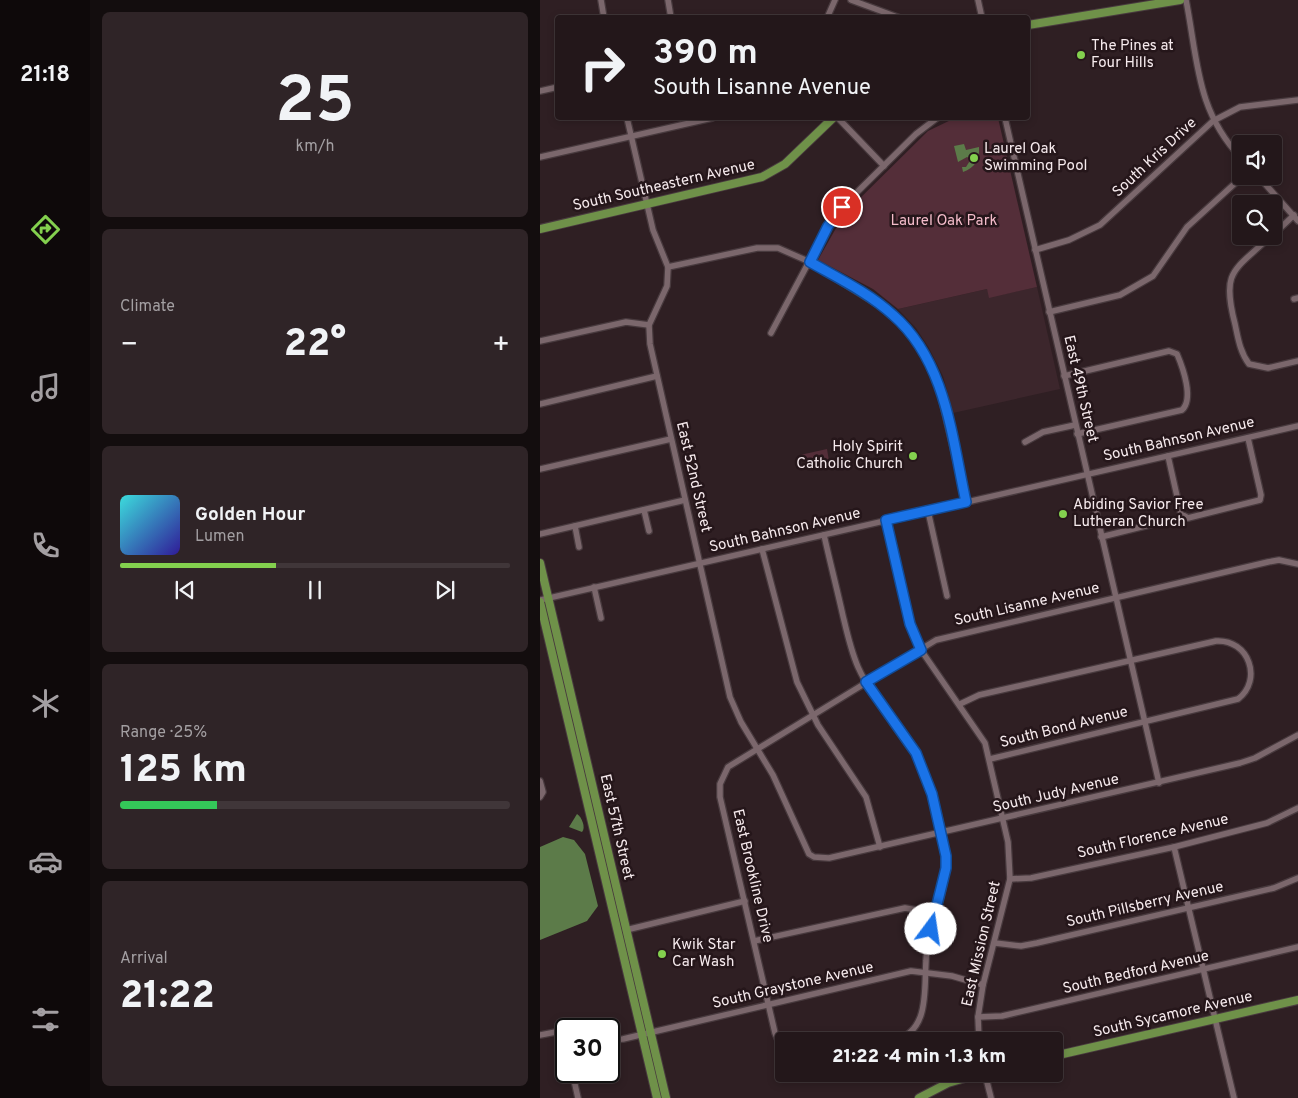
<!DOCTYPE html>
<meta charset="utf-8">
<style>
:root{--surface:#23171a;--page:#2f2427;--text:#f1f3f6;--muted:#a39fa2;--line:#403639;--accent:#83d04e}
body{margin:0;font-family:Overpass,sans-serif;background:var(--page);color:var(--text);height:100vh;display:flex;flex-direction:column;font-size:19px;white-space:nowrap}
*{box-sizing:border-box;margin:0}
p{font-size:16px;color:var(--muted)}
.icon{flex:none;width:28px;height:28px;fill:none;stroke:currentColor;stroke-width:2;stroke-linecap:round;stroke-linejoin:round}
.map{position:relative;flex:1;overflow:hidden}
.sheet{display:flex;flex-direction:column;gap:12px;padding:12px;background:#130d0e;width:450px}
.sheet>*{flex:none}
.guide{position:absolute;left:15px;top:15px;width:475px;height:105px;border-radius:5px;box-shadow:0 2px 8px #0003,0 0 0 1px var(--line);background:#23171a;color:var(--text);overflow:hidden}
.tools{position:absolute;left:692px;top:135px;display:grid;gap:10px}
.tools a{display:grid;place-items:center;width:50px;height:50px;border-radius:5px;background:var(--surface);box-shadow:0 2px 8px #0003,0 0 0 1px var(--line);font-size:25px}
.speed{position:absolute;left:15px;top:1018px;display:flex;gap:10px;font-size:25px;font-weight:700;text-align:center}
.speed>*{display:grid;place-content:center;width:65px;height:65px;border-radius:50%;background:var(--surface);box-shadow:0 2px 8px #0003,0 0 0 1px var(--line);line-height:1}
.speed .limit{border:2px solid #111;border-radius:8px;background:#fff;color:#111}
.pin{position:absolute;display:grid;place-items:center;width:42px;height:42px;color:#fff;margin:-21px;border:2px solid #fff;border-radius:50%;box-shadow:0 1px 5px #0007}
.me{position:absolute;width:55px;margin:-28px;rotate:14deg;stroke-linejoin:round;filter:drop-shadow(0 0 4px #0008)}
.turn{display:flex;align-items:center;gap:18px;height:105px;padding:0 15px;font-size:22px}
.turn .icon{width:65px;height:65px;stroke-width:2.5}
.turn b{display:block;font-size:35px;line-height:42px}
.big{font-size:38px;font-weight:800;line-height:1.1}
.sheet .card{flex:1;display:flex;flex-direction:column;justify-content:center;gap:8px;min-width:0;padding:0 18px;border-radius:8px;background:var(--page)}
.sheet .dial{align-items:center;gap:0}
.dial b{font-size:65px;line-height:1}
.song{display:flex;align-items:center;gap:15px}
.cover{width:60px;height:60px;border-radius:8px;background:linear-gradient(135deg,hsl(180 70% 55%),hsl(250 70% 35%))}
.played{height:5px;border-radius:2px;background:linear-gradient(90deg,var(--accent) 40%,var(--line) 40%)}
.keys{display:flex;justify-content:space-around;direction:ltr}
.heat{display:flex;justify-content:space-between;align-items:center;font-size:28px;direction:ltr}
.charge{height:8px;border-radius:4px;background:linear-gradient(90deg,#34c759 25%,var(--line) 0)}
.trip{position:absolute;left:235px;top:1032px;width:288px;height:50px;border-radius:5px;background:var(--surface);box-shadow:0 2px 8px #0003,0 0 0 1px var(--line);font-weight:800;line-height:50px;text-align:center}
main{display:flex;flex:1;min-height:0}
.menu{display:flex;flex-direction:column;width:90px;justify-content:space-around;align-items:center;background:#0e090a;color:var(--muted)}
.menu .icon{width:35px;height:35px}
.menu .active{color:var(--accent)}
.menu b{font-size:22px;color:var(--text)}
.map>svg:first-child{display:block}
.built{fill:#3c262c}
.green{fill:#542e39}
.water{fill:#5c7b49}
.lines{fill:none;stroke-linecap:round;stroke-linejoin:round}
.minor-casing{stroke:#483a3e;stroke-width:8}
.major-casing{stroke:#483a3e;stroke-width:10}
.minor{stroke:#7b676c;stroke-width:5.5}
.major{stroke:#6f9149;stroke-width:8}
.route-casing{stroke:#114b97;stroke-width:12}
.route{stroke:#1a73e8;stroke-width:9}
.poi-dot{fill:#83d04e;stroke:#25161a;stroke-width:2}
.labels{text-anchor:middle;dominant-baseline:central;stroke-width:5;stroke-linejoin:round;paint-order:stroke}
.poi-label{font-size:15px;fill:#f6eaed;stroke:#25161a;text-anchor:start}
.street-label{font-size:15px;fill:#f6eaed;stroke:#25161a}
.park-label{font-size:15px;fill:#f4bcca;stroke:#25161a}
</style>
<main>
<nav class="menu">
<b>21:18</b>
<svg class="icon active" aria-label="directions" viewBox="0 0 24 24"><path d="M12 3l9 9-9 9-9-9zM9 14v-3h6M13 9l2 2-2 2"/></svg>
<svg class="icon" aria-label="music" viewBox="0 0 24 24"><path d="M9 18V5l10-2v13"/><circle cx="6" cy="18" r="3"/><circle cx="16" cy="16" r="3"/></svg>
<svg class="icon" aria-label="phone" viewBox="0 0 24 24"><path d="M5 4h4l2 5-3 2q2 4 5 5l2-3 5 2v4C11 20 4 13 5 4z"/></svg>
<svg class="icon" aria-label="climate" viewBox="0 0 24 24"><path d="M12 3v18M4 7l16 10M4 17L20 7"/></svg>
<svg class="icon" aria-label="car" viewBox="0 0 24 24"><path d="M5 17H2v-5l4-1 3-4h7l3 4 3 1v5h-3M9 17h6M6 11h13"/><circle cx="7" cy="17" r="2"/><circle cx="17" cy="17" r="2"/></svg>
<svg class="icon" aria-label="filters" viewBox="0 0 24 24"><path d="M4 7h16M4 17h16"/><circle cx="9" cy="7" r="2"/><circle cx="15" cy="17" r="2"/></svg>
</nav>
<section class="sheet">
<div class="card dial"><b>25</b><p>km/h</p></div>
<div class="card"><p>Climate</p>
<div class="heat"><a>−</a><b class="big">22°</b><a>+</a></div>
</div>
<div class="card">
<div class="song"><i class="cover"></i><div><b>Golden Hour</b><p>Lumen</p></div></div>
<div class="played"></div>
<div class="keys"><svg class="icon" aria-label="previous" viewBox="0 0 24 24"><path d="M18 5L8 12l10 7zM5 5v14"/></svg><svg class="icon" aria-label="pause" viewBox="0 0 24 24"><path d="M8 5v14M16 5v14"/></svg><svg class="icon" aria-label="next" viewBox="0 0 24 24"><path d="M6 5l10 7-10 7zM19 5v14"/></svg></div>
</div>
<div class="card"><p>Range · 25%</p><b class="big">125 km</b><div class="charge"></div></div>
<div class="card"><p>Arrival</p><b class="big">21:22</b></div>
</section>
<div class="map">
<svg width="758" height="1098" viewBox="0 0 758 1098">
<rect width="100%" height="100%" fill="#2f1f23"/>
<path class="built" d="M 497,287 L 520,389 L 413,413 L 403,376 L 389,348 L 376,328 L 358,309 L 447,289 L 450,297 Z"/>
<g class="green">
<path d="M 415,118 L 458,118 L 497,287 L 449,298 L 447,289 L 358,309 L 333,289 L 278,260 L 304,214 L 388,131 Z"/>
<path d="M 287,449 L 289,461 L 270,465 L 268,460 L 261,461 L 260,455 Z"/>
</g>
<g class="water">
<path d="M 424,144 L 426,150 L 439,147 C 440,159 435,168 423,172 L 422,167 L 426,167 L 431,159 L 427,157 L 418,162 L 414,146 Z"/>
<path d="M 37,814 C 42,817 46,828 42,832 L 29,827 Z"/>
<path d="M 23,837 L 34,840 L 45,854 L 58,906 L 47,921 L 0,940 L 0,847 Z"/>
</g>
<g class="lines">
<defs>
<g id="minor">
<path d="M 61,0 L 64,18"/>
<path d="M 128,0 L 131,18"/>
<path d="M 311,0 L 360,18"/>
<path d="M 438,0 L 442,18"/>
<path d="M 646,0 C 658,61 656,110 701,158"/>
<path d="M 287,18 L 295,0"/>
<path d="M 0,91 L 18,87"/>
<path d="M 87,118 L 113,230 L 128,267 L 127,286 L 109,325 L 110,344 L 190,697 L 201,722 L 233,775 L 269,854 L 274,857 L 289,858 L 700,763 L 715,758 L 758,735"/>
<path d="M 298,118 L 344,166"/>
<path d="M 465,118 L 619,783"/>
<path d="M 0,157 L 172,118"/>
<path d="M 718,176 L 758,221"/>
<path d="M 734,234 L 754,215"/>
<path d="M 731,236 C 694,271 681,270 695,324 C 698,338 700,352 709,364 L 728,368 L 758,361"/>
<path d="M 495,250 L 529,240 L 560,225 L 673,121 L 700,107 L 758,100"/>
<path d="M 128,267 L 217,248 L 238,248 L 270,262 L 353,314 L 379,343 L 397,379 L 426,502"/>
<path d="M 754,299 L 758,298"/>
<path d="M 509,312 L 580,295 L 613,276 L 647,227 L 703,176"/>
<path d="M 231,333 L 288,226 L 302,207 L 376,134 L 397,118"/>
<path d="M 0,341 L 86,322 L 109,325"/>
<path d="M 524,376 L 629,351 L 637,354 C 643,368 654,399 642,410 L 537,434"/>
<path d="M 0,404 L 117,376"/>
<path d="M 485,442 L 503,432 L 535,425"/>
<path d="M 628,456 L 641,514 L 648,518 L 720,500 L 721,495 L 708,438"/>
<path d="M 0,469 L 131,439"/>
<path d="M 104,510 L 109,531"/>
<path d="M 388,511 L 407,596"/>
<path d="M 346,521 L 373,634 L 381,650 L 445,743 L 468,842 L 470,879 L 443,985 L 438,1017 L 439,1041"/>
<path d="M 35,526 L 39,547"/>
<path d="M 0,534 L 145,500"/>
<path d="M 284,535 C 290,562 297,589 303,616 C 307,633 311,651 318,667 C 332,698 357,724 375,752 C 390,777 404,829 406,858 C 408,893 387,926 386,961 C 384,991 390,1032 353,1041"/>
<path d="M 561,537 L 613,524"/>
<path d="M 222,549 L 257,682 L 278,725 L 326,797 L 340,847"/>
<path d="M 54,587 L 61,618"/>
<path d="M 0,600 L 758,426"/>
<path d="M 420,704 L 439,695 L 676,641 C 709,639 723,680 698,699 L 450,759"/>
<path d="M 0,781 L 3,792 L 0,797"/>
<path d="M 634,847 L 694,1098"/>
<path d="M 470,879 L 491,878 L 634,847 L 727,823 L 758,808"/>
<path d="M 86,930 L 205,901"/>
<path d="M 214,941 L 365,908 L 395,913"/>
<path d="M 455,943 L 481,946 L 497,943 L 734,888 L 758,878"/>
<path d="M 438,1017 L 462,1016 L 758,947"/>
<path d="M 0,1035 L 26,1030"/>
<path d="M 69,1040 L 83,1039 L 371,971 L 412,976 L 443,985"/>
<path d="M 244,1054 L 235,1033 L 180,797 L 180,784 L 188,767 L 396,640 L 728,562 L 739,560 L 758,564"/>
<path d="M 32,1071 L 38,1098"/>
<path d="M 445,1074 L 451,1098"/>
</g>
<g id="major">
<path d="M 488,25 L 640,0"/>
<path d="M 0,229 L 222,177 L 245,164 L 293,118"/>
<path d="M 0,563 L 126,1098"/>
<path d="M 0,602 L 117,1098"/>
<path d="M 514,1056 L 758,1000"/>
<path d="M 379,1098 L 408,1083 L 439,1074"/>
</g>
</defs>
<use href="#minor" class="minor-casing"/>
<use href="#major" class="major-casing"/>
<use href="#minor" class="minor"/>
<use href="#major" class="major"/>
</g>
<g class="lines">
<defs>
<path id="route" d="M 302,207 L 288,226 L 270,262 C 298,278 329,293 353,315 C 406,361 412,438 426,502 L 346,520 L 370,624 L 381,650 L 326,682 L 376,753 L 392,794 L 406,856 L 406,868 L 391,929"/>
</defs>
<use href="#route" class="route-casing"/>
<use href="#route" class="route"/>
</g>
<g class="poi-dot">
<circle cx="541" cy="55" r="5"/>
<circle cx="434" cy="158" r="5"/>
<circle cx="373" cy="456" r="5"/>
<circle cx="523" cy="514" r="5"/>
<circle cx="122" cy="954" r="5"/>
</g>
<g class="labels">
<g class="poi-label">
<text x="551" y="46">The Pines at<tspan x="551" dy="17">Four Hills</tspan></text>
<text x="444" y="149">Laurel Oak<tspan x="444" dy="17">Swimming Pool</tspan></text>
<text x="363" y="447" text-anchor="end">Holy Spirit<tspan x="363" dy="17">Catholic Church</tspan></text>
<text x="533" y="505">Abiding Savior Free<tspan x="533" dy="17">Lutheran Church</tspan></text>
<text x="132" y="945">Kwik Star<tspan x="132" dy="17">Car Wash</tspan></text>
</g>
<g class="street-label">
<text transform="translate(615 158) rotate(-43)">South Kris Drive</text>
<text transform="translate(124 186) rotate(-13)">South Southeastern Avenue</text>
<text transform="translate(540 389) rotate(77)">East 49th Street</text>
<text transform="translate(639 440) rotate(-13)">South Bahnson Avenue</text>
<text transform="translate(153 477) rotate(77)">East 52nd Street</text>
<text transform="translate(245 531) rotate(-13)">South Bahnson Avenue</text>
<text transform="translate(487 605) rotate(-13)">South Lisanne Avenue</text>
<text transform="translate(524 728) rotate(-14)">South Bond Avenue</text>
<text transform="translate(516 794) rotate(-13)">South Judy Avenue</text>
<text transform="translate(76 827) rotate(77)">East 57th Street</text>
<text transform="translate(613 837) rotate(-13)">South Florence Avenue</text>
<text transform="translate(212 876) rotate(77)">East Brookline Drive</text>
<text transform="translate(605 905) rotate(-13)">South Pillsberry Avenue</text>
<text transform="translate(442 944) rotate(-77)">East Mission Street</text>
<text transform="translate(596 973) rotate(-13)">South Bedford Avenue</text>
<text transform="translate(253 986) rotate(-13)">South Graystone Avenue</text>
<text transform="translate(633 1015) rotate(-13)">South Sycamore Avenue</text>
</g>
<g class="park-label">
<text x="404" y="221">Laurel Oak Park</text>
</g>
</g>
</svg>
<div class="tools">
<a><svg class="icon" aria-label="sound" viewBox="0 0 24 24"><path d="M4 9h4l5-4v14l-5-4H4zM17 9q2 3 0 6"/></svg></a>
<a><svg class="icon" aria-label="search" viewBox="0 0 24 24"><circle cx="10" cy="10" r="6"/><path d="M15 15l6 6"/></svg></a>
</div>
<div class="speed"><div class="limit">30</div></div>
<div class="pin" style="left:302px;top:207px;background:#d93025"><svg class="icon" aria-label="arrive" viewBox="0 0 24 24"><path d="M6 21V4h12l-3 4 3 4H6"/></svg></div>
<svg class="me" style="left:391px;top:929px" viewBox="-20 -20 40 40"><circle r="19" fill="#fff"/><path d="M0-13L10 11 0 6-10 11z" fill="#1a73e8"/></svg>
<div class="trip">21:22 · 4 min · 1.3 km</div>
<div class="guide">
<div class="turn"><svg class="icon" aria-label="right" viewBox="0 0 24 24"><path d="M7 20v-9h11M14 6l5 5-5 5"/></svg><div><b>390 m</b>South Lisanne Avenue</div></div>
</div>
</div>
</main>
